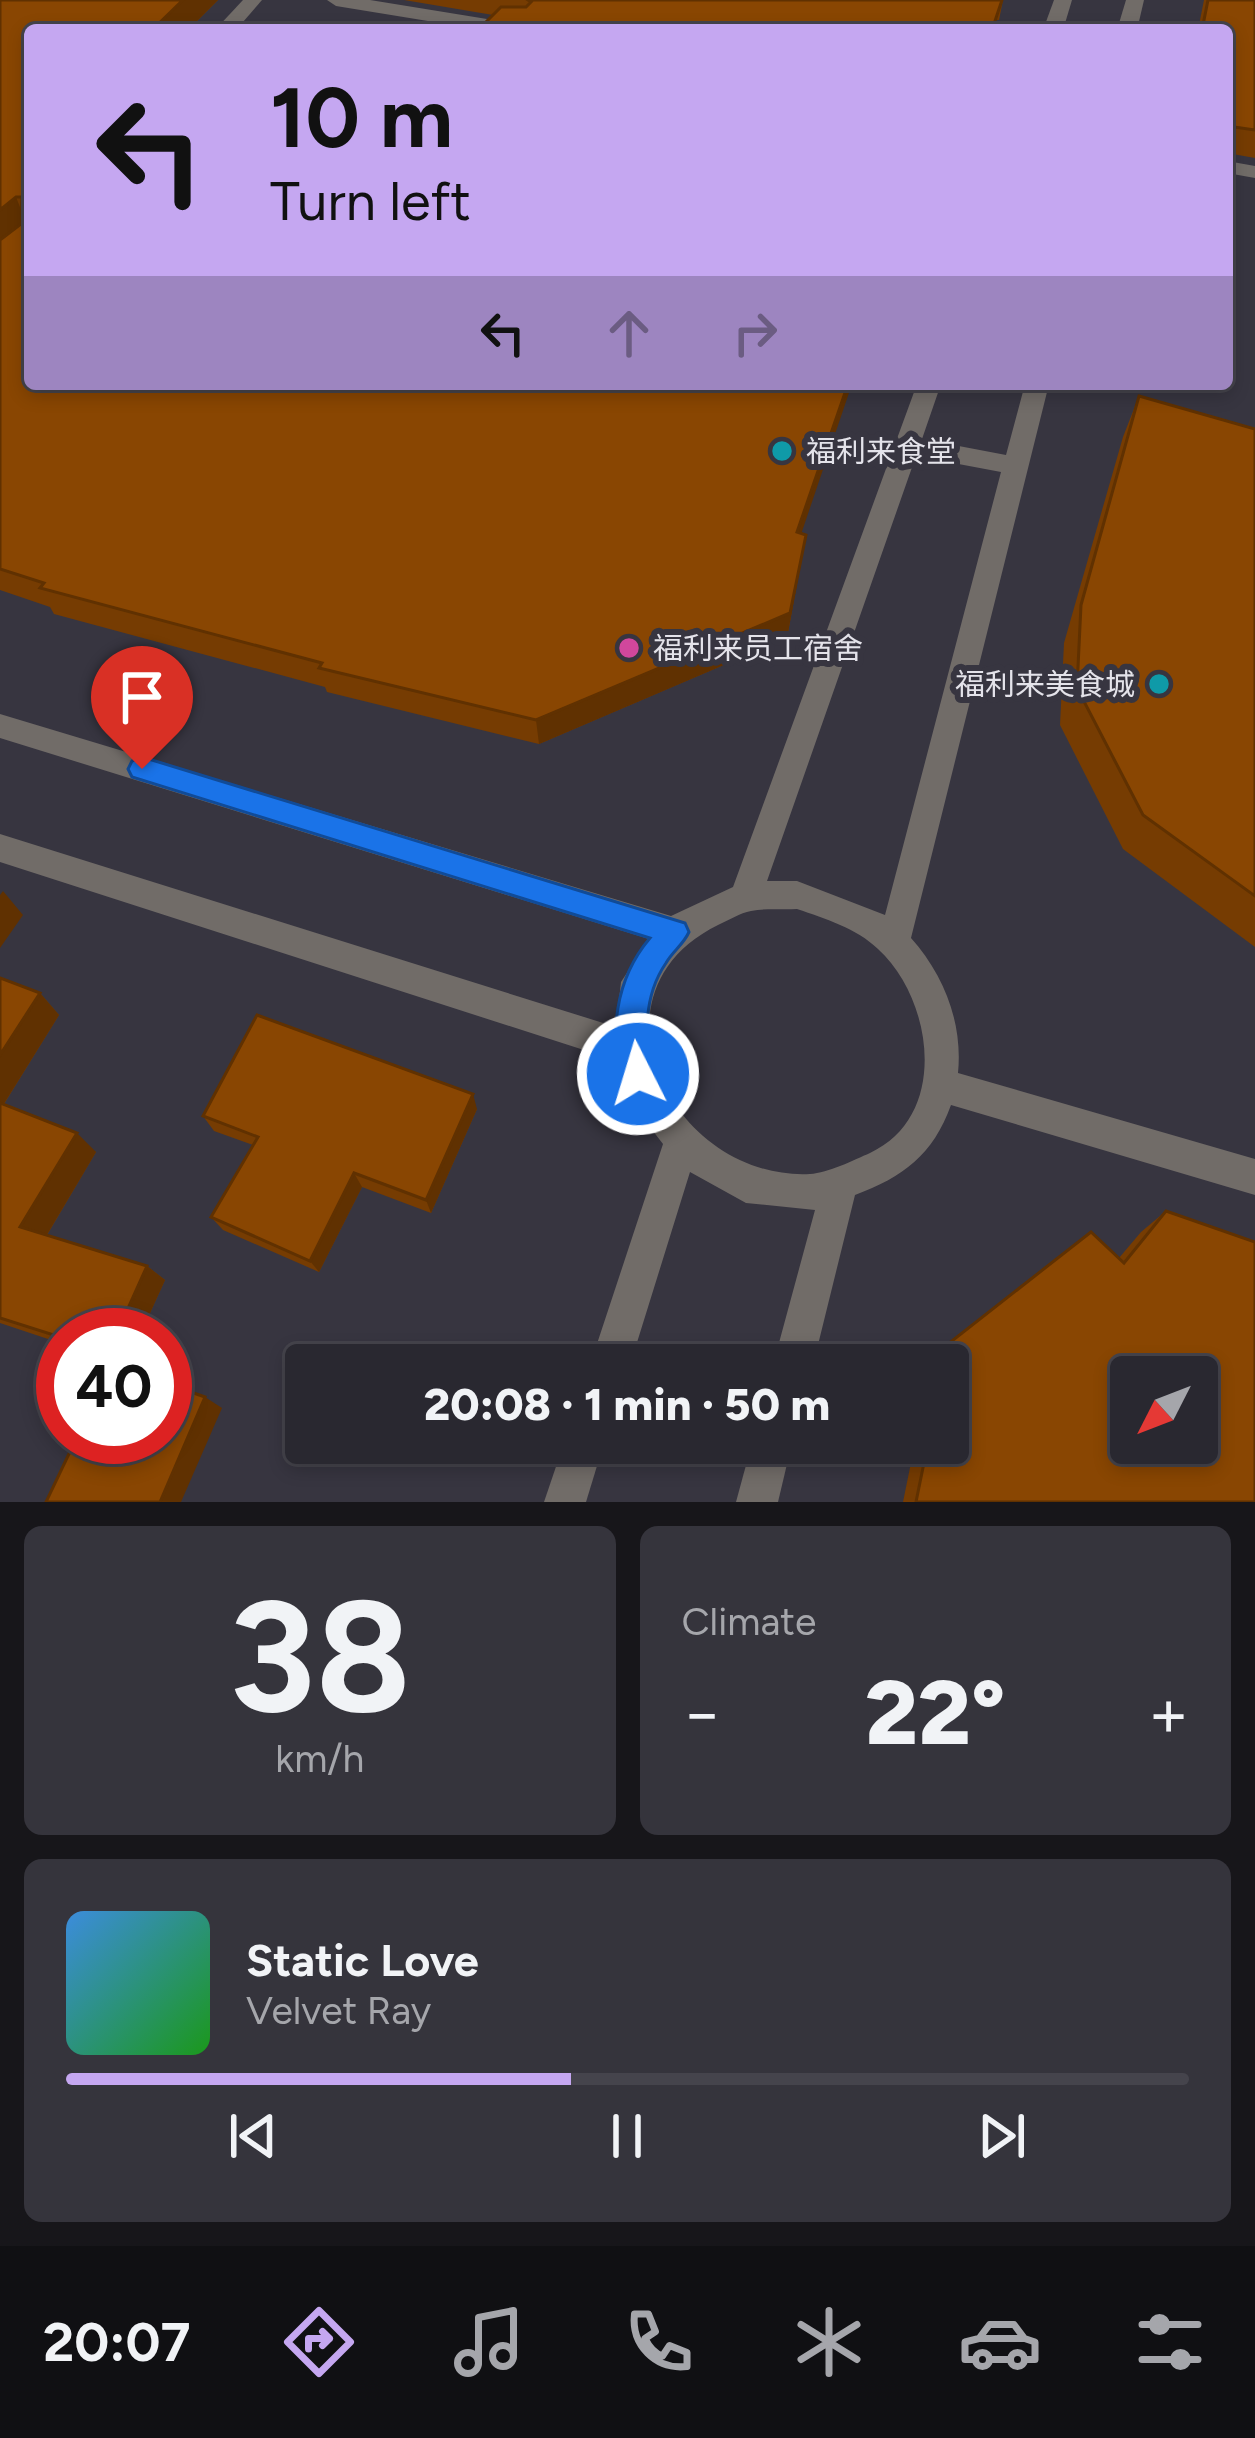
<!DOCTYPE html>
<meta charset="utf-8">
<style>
:root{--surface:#292830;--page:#35343c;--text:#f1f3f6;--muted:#a5a6ab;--line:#45444c;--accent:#c5a7f1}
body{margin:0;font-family:Figtree,"Noto Sans SC",sans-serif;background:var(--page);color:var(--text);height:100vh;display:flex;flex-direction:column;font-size:45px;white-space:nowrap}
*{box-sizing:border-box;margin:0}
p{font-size:39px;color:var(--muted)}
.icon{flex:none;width:66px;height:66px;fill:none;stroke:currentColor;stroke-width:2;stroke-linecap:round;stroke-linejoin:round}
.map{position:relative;height:1502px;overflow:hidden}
.side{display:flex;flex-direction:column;gap:24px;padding:24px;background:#17161a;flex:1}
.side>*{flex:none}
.banner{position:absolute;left:24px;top:24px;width:1209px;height:366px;border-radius:12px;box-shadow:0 6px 18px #0003,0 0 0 3px var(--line);background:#c5a7f1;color:#111;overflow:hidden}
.needle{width:78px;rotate:228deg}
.controls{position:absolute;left:1110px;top:1356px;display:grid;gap:24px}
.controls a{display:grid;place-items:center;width:108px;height:108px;border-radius:12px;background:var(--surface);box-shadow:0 6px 18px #0003,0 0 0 3px var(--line);font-size:60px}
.speed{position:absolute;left:36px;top:1308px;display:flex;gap:24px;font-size:60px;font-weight:700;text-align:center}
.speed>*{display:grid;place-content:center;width:156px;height:156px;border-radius:50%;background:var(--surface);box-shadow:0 6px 18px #0003,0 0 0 3px var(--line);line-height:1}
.speed .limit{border:18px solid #d22;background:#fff;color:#111}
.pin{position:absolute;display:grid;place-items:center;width:102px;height:102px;color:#fff;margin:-123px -51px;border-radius:50% 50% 50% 0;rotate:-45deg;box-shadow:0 0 12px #0007}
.pin .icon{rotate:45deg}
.me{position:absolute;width:132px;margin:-66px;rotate:355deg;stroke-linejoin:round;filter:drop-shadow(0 0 9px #0008)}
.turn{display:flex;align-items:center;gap:42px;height:252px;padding:0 48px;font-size:54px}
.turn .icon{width:156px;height:156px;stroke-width:2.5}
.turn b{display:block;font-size:84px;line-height:102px}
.lanes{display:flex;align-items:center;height:114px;padding:0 48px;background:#0003;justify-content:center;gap:60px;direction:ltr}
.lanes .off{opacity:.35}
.big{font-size:90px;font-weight:800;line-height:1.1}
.side .tile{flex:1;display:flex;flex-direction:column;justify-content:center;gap:18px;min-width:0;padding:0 42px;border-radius:18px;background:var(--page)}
.side .dial{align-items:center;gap:0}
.dial b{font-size:156px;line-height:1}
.song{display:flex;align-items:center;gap:36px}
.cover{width:144px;height:144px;border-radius:18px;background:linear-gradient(135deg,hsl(210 70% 55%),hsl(120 70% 35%))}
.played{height:12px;border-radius:6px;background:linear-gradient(90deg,var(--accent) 45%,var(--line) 45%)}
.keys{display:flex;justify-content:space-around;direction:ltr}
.heat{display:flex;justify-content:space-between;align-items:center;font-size:66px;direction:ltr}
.side .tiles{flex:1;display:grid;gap:24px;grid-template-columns:1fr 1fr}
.tile:last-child{grid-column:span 2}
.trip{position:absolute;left:285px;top:1344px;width:684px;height:120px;border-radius:12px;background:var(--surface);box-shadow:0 6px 18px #0003,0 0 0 3px var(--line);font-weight:800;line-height:120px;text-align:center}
.dock{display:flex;height:192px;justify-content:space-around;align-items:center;background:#101013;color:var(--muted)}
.dock .icon{width:84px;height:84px}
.dock .selected{color:var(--accent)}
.dock b{font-size:54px;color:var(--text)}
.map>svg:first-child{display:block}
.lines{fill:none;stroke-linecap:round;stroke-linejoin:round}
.minor{fill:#716c68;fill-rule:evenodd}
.wall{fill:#763c02}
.shaded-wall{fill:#603101}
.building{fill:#894602;stroke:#603101;stroke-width:3;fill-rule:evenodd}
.route{fill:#1a73e8;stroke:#114b97;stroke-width:3}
.culture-dot{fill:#0f9aa8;stroke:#373540;stroke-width:4.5}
.hotel-dot{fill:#d1479c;stroke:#373540;stroke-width:4.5}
.labels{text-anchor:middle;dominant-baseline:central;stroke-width:12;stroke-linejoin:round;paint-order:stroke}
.poi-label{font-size:30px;fill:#e4e3ea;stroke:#373540;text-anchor:start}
</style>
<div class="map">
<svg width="1255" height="1502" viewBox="0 0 1255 1502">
<rect width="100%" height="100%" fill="#373540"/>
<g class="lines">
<g class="minor">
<path d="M 243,0 L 262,0 L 236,30 L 215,30 Z"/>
<path d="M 327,0 L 370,0 L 518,24 L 528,30 L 483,30 L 336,6 Z"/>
<path d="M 1054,0 L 1072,0 L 1063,30 L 1043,30 Z"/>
<path d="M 1126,0 L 1144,0 L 1137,30 L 1117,30 Z"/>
<path d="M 1227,161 L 1255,166 L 1255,178 L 1227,173 Z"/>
<path d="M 917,384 L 941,384 L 922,439 L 1006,455 L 1025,384 L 1049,384 L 911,938 C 944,975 963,1023 958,1073 L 1255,1159 L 1255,1195 L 951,1105 C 933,1155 903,1177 855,1195 L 813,1365 L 773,1365 L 815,1210 L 746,1203 L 690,1172 L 630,1365 L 590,1365 L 663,1144 L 639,1113 L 621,1062 L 0,862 L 0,834 L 616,1027 L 621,982 L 649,939 L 0,738 L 0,714 L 671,916 L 733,887 ZM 916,456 L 1001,472 L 885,915 L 797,881 L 767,881 ZM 797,909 C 826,919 856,928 878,949 C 933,999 950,1116 870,1153 C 854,1160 828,1173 810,1174 C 674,1181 578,994 718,925 C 729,920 740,913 751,911 C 766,908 782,910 797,909 Z"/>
<path d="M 564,1443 L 604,1443 L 586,1502 L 544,1502 Z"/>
<path d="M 752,1443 L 792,1443 L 778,1502 L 736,1502 Z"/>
</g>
</g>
<g class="wall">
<path d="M 0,0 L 218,0 L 188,30 L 30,30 L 802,533 L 806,535 L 787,638 L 539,744 L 327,692 L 325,687 L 54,614 L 50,607 L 0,590 Z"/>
<path d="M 404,0 L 1003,0 L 999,20 L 493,15 Z"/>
<path d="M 1204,0 L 1255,0 L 1255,158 L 1227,153 L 1227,30 L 1198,30 Z"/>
<path d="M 1139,396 L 1255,429 L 1255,947 L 1123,849 L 1060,725 L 1064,643 L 1123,437 Z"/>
<path d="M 0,978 L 40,993 L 59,1015 L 4,1104 L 96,1152 L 47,1235 L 147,1266 L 165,1280 L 140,1335 L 63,1335 L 63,1344 L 0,1323 Z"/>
<path d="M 477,1109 L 431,1213 L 362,1187 L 319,1272 L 223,1230 L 211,1217 L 253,1145 L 214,1131 L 203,1116 Z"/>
<path d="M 1166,1211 L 1255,1502 L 903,1502 L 915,1443 L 948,1443 L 948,1365 L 932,1365 L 933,1360 L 948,1344 L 1119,1258 L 1141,1232 Z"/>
</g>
<g class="shaded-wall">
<path d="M 183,0 L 218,0 L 188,30 L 152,30 Z"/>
<path d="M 16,197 L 27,225 L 0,247 L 0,210 Z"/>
<path d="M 848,384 L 852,384 L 793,558 L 797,532 Z"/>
<path d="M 806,535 L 787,638 L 539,744 L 536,720 Z"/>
<path d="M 3,891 L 23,915 L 0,948 L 0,895 Z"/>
<path d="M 40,993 L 59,1015 L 0,1110 L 0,1055 Z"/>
<path d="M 473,1094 L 477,1109 L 431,1213 L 426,1200 Z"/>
<path d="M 77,1133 L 96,1152 L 42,1243 L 20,1227 Z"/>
<path d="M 354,1173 L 362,1187 L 319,1272 L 310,1261 Z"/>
<path d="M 147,1266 L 165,1280 L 140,1335 L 116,1335 Z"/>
<path d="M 205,1397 L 222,1408 L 181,1502 L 160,1502 Z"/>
</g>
<g class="building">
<path d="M 0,0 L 183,0 L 152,30 L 30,30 L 30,384 L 848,384 L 797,532 L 806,535 L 790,613 L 536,720 L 319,668 L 322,663 L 40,588 L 44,583 L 0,569 L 0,240 L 21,224 L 22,197 L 16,197 L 0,210 Z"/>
<path d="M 528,0 L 1002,0 L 992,30 L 478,30 L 501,7 L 526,7 L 531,2 Z"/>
<path d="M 1208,0 L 1255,0 L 1255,130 L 1227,126 L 1227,30 L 1202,30 Z"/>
<path d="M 1139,396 L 1255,429 L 1255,896 L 1143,815 L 1077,688 L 1081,605 Z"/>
<path d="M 0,978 L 40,993 L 0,1055 Z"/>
<path d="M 257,1015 L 473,1094 L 426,1200 L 354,1173 L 310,1261 L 211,1217 L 258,1137 L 203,1116 Z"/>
<path d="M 0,1103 L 77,1133 L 20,1227 L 147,1266 L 116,1335 L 63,1335 L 63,1338 L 0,1318 Z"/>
<path d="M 1166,1211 L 1255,1242 L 1255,1502 L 916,1502 L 928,1443 L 948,1443 L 948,1365 L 944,1365 L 948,1344 L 1091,1232 L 1124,1263 ZM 1131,1377 L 1197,1377 L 1197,1443 L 1131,1443 Z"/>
<path d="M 165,1383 L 205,1397 L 160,1502 L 46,1502 L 77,1437 L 165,1437 Z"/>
</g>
<path class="route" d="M 142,757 L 685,923 L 689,932 C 683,945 673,951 666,963 C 644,995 643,1038 654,1074 L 649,1085 L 638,1089 L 627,1085 C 606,1037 616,978 650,938 L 132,777 L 128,769 L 132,761 Z"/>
<g class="culture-dot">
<circle cx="782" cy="451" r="12"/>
<circle cx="1159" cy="684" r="12"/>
</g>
<circle class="hotel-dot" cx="629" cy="648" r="12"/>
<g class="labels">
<g class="poi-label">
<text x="806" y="451">福利来食堂</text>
<text x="653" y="648">福利来员工宿舍</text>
<text x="1135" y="684" text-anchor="end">福利来美食城</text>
</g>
</g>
</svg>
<div class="controls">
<a><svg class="needle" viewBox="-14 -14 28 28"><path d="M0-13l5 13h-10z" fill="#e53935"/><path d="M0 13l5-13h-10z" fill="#a5a6ab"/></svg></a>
</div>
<div class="speed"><div class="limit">40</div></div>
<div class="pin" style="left:142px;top:769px;background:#d93025"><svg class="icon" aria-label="arrive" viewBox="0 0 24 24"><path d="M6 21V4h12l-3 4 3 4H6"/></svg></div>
<svg class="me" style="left:638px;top:1074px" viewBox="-20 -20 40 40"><circle r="17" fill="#1a73e8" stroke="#fff" stroke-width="3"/><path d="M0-11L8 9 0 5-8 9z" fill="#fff"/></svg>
<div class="trip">20:08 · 1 min · 50 m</div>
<div class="banner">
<div class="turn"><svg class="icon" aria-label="left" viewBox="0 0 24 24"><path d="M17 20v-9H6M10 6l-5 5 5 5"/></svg><div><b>10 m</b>Turn left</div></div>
<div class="lanes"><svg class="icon" aria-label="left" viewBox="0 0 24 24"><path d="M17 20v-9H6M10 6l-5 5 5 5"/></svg><svg class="icon off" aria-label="ahead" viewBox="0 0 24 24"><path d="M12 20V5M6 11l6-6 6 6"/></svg><svg class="icon off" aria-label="right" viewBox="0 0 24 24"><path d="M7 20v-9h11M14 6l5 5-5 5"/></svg></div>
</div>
</div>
<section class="side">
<div class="tiles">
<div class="tile dial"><b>38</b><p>km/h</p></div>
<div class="tile"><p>Climate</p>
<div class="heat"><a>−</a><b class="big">22°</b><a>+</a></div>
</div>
<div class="tile">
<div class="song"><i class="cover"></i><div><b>Static Love</b><p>Velvet Ray</p></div></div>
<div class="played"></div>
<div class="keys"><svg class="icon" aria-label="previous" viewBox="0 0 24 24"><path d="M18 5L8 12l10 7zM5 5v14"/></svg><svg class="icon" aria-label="pause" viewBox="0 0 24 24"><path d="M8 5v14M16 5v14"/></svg><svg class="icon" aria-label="next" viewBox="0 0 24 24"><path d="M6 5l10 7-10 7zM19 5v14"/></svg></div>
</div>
</div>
</section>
<nav class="dock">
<b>20:07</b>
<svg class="icon selected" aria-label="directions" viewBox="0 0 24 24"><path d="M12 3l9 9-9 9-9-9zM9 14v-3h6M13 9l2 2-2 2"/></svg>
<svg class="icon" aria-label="music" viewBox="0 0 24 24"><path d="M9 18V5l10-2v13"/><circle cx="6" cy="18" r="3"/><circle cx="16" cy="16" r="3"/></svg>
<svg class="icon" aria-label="phone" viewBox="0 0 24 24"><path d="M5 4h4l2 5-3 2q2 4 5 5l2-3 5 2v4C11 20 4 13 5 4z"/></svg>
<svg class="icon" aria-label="climate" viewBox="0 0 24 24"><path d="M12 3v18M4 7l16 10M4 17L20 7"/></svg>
<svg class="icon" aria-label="car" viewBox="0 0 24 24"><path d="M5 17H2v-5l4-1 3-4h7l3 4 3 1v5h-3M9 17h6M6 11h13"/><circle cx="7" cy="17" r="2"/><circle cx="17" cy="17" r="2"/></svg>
<svg class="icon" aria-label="filters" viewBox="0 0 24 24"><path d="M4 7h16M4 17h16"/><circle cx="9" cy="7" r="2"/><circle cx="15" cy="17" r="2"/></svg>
</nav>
